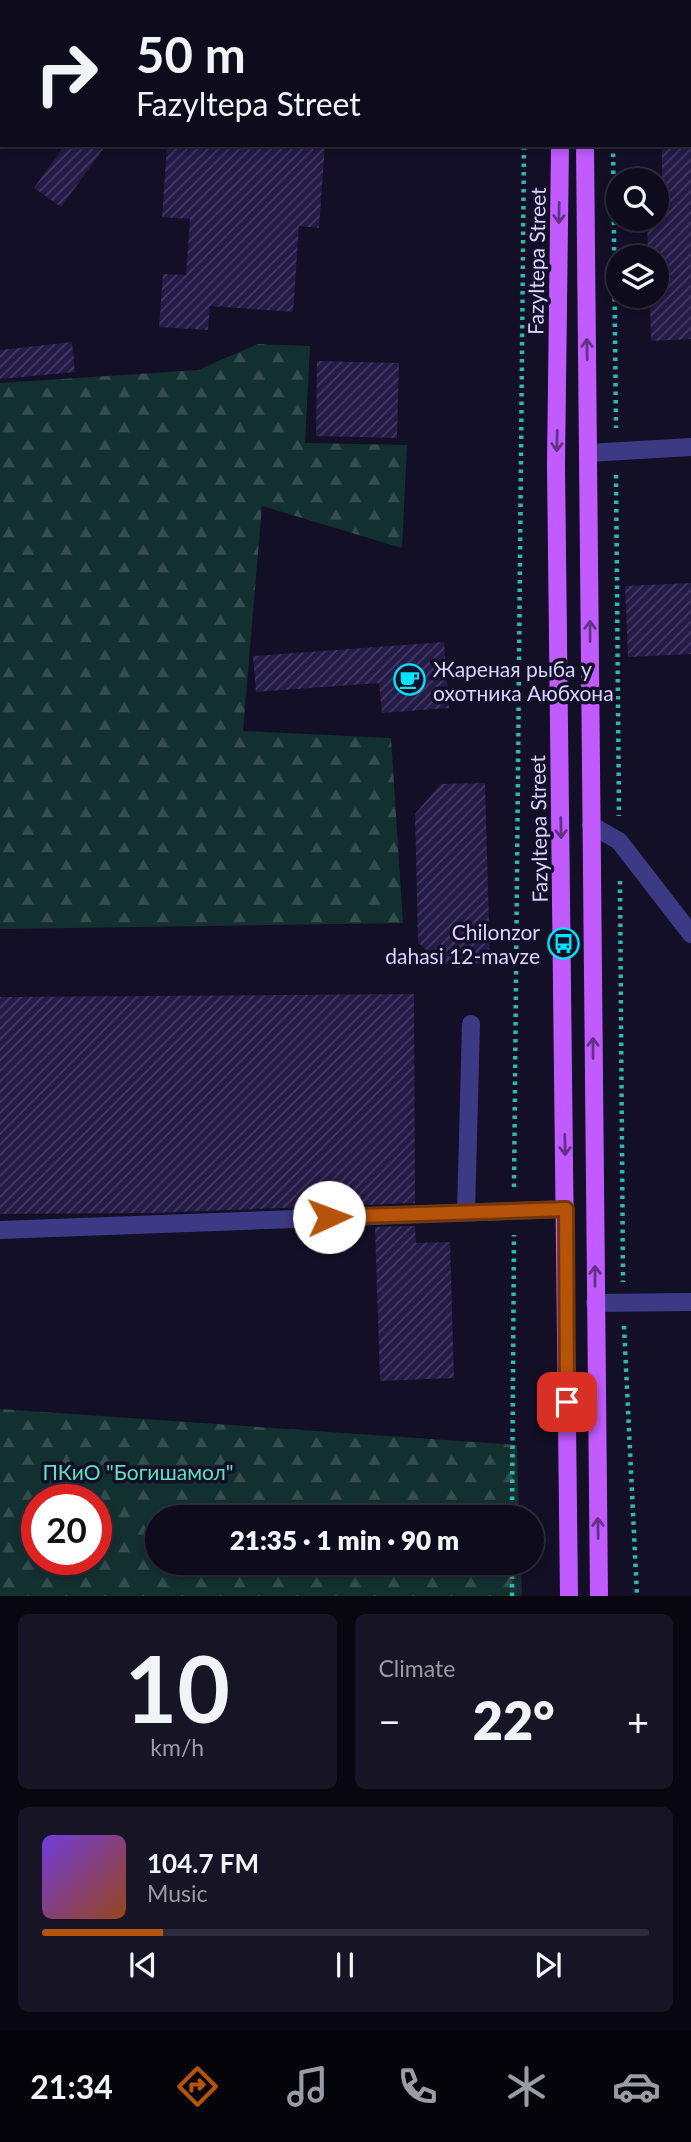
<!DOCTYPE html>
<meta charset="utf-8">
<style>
:root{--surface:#0e0b1c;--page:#171425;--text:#f1f3f6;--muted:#9b9ba3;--line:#2e2b3b;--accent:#b45309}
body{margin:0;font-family:Lato,sans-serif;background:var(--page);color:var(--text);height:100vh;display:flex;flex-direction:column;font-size:26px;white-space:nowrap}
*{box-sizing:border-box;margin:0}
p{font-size:23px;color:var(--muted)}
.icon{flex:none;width:38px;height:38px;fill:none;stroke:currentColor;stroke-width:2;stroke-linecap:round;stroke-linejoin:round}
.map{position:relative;height:1596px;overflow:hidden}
.drawer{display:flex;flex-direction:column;gap:18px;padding:18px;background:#08060f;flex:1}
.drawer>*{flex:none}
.guide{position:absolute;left:0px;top:0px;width:691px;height:147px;box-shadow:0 4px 10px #0003,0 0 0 2px var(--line);background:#0e0b1c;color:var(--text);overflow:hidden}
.controls{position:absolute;left:606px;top:168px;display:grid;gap:14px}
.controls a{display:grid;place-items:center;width:63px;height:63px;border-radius:50%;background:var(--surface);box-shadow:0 4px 10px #0003,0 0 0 2px var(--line);font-size:35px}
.speed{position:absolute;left:21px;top:1484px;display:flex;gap:14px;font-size:35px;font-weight:700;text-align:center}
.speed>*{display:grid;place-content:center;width:91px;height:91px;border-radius:50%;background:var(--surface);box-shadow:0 4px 10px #0003,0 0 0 2px var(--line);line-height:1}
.speed .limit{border:10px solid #d22;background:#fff;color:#111}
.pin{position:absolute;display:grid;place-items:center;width:60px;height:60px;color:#fff;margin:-30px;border-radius:14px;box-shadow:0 4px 10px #0006}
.me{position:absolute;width:77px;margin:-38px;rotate:88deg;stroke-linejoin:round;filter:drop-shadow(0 0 5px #0008)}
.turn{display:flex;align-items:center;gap:24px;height:147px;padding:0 21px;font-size:32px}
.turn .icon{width:91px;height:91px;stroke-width:2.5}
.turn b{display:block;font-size:49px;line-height:60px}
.big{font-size:52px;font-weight:800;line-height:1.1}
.drawer .widget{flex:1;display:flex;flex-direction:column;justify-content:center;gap:10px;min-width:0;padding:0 24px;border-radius:10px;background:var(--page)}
.drawer .dial{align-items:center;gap:0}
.dial b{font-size:91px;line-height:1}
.song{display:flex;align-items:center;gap:21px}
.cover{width:84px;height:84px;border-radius:10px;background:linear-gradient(135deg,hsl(260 70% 55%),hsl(20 70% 35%))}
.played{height:7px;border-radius:4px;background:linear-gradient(90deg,var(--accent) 20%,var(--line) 20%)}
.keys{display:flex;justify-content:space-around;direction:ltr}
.heat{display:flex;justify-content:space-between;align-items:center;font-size:38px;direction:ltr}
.drawer .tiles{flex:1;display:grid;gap:18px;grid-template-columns:1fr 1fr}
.widget:last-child{grid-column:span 2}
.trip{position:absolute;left:145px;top:1505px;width:399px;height:70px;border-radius:35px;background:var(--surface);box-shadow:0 4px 10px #0003,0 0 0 2px var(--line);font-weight:800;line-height:70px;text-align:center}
.menu{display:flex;height:112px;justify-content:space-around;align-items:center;background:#06040b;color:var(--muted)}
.menu .icon{width:49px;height:49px}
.menu .selected{color:var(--accent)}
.menu b{font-size:32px;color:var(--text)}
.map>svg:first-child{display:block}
.forest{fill:url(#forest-firs);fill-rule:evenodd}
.building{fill:url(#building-hatch)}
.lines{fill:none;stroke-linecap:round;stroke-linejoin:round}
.path{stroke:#2fb8b0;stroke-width:4.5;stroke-dasharray:3.5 5;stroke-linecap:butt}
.minor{stroke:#3d3a85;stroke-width:18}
.major{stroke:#c25bff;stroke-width:18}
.oneway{stroke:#623188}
.route-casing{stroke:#753606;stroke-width:18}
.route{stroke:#b45309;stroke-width:12}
.labels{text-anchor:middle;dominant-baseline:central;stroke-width:7;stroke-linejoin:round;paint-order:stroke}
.street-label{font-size:21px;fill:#d9d4ff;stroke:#130f26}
.poi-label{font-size:21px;fill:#d9d4ff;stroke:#130f26;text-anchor:start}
.park-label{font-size:21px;fill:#5fe0c0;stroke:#130f26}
</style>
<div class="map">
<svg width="691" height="1596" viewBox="0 0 691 1596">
<defs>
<pattern id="forest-firs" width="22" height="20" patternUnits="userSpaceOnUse" patternTransform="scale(1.75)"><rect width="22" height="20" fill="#12302f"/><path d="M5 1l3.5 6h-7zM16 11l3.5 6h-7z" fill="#344d4e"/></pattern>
<pattern id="building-hatch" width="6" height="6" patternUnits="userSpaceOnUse" patternTransform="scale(1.75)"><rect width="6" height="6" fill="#241b47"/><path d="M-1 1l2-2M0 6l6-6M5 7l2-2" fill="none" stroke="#433b63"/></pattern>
</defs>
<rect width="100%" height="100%" fill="#130f26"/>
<g class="forest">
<path d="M 258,344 L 310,346 L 305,443 L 407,445 L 402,548 L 262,506 L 243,731 L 391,738 L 403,923 L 0,929 L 0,383 L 198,370 Z"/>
<path d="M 0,1409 L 517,1445 L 519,1517 L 158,1517 L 158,1563 L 521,1563 L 522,1596 L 0,1596 ZM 37,1500 L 96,1500 L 96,1559 L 37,1559 Z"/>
</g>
<g class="building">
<path d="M 65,145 L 106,145 L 61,207 L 34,188 Z"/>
<path d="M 167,145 L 325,145 L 319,228 L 299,226 L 293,312 L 210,306 L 208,330 L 159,327 L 163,274 L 186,275 L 190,219 L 162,217 Z"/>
<path d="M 662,145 L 691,145 L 691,339 L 651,341 L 650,296 L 656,296 L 656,257 L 648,257 L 647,219 L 656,219 L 656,201 L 662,201 Z"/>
<path d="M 72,342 L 75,372 L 0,379 L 0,350 Z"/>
<path d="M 317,361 L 399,363 L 397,438 L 316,436 Z"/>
<path d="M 691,583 L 691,654 L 628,657 L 625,586 Z"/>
<path d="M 444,642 L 449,708 L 382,713 L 379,683 L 256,692 L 253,656 Z"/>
<path d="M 485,783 L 490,964 L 440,965 L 418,942 L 415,814 L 441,784 Z"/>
<path d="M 414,994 L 415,1203 L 151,1213 L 0,1214 L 0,997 Z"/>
<path d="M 415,1226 L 416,1243 L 450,1242 L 454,1378 L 380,1381 L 375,1227 Z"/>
</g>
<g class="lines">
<g class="path">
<path d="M 613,145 L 616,428"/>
<path d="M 616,475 L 619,816"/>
<path d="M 620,881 L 623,1282"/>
<path d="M 514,1187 L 524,145"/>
<path d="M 624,1326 L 637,1596"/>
<path d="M 512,1517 L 514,1235"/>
<path d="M 512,1596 L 512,1563"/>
</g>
<g class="minor">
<path d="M 332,0 L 333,2"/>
<path d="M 95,2 L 96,0"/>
<path d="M 588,453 L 691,447"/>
<path d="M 591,825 L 619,841 L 691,934"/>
<path d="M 466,1212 L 471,1024"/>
<path d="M 0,1230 L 566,1209"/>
<path d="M 595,1303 L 691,1302"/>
</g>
<g class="major">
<path d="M 567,2 L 568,0"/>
<path d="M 591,2 L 591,0"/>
<path d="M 560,145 L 556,465 L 569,1596"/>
<path d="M 585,145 L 599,1596"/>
</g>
</g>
<defs><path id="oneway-shaft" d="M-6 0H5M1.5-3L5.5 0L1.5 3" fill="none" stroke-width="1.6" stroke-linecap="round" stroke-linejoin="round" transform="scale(1.75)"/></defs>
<g class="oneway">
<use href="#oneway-shaft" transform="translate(559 213) rotate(91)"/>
<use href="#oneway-shaft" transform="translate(587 349) rotate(-91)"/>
<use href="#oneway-shaft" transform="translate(557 441) rotate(91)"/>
<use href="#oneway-shaft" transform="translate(590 631) rotate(-90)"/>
<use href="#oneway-shaft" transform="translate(561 828) rotate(89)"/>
<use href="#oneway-shaft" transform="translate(593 1048) rotate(-90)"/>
<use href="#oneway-shaft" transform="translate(565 1145) rotate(89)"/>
<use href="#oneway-shaft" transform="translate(595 1276) rotate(-90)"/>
<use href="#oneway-shaft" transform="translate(598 1528) rotate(-91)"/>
</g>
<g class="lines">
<defs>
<path id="route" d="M 329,1217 L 566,1209 L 567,1402"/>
</defs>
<use href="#route" class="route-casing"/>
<use href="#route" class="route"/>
</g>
<defs>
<symbol id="cafe-ring" viewBox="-11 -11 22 22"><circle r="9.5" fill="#130f26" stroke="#00e5ff" stroke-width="1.5"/><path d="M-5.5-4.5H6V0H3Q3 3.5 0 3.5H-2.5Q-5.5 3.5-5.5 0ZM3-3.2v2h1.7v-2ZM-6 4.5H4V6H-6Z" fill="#00e5ff"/></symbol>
<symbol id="bus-ring" viewBox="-11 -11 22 22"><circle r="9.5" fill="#130f26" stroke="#00e5ff" stroke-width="1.5"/><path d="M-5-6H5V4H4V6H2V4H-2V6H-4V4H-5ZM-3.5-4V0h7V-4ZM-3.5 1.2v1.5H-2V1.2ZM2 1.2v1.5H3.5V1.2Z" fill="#00e5ff"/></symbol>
</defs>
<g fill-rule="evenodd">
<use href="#cafe-ring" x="392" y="662" width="35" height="35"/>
<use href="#bus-ring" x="546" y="926" width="35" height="35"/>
</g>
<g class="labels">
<g class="street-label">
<text transform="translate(536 261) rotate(-89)">Fazyltepa Street</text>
<text transform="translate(538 829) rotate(-91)">Fazyltepa Street</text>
</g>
<g class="poi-label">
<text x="433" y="668">Жареная рыба у<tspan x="433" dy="24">охотника Аюбхона</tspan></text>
<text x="540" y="931" text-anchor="end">Chilonzor<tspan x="540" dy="24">dahasi 12-mavze</tspan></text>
</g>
<g class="park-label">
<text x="138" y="1471">ПКиО "Богишамол"</text>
</g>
</g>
</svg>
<div class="controls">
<a><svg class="icon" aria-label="search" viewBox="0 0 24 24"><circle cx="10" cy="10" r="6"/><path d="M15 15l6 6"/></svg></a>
<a><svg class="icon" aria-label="layers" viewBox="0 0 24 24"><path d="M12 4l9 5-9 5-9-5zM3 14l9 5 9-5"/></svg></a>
</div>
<div class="speed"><div class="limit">20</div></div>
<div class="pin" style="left:567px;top:1402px;background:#d93025"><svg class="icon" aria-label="arrive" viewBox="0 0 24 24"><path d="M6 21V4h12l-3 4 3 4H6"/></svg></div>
<svg class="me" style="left:329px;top:1217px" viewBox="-20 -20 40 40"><circle r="19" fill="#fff"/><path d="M0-13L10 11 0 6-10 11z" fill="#b45309"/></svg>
<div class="trip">21:35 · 1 min · 90 m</div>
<div class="guide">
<div class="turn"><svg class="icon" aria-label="right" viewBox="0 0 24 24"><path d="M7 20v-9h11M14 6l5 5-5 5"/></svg><div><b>50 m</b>Fazyltepa Street</div></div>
</div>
</div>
<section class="drawer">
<div class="tiles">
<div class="widget dial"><b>10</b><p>km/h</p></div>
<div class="widget"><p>Climate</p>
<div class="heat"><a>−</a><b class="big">22°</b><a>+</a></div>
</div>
<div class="widget">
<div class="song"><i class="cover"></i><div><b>104.7 FM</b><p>Music</p></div></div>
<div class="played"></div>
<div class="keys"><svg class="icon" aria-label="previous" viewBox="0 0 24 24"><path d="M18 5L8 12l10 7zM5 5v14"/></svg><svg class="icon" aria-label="pause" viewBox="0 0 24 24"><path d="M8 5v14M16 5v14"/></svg><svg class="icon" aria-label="next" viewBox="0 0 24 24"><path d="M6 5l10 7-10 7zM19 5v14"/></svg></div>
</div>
</div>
</section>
<nav class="menu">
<b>21:34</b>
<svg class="icon selected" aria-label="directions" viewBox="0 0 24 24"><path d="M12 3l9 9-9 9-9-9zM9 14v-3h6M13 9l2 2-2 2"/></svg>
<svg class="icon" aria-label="music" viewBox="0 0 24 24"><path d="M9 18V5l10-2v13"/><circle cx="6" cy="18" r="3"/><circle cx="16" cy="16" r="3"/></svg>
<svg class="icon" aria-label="phone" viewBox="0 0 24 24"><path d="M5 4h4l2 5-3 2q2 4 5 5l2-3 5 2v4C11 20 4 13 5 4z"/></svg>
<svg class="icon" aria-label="climate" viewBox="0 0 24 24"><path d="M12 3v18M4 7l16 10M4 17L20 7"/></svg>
<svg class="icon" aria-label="car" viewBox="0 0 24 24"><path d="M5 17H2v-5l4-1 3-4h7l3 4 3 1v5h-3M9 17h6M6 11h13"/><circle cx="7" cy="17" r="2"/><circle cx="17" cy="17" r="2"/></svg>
</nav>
